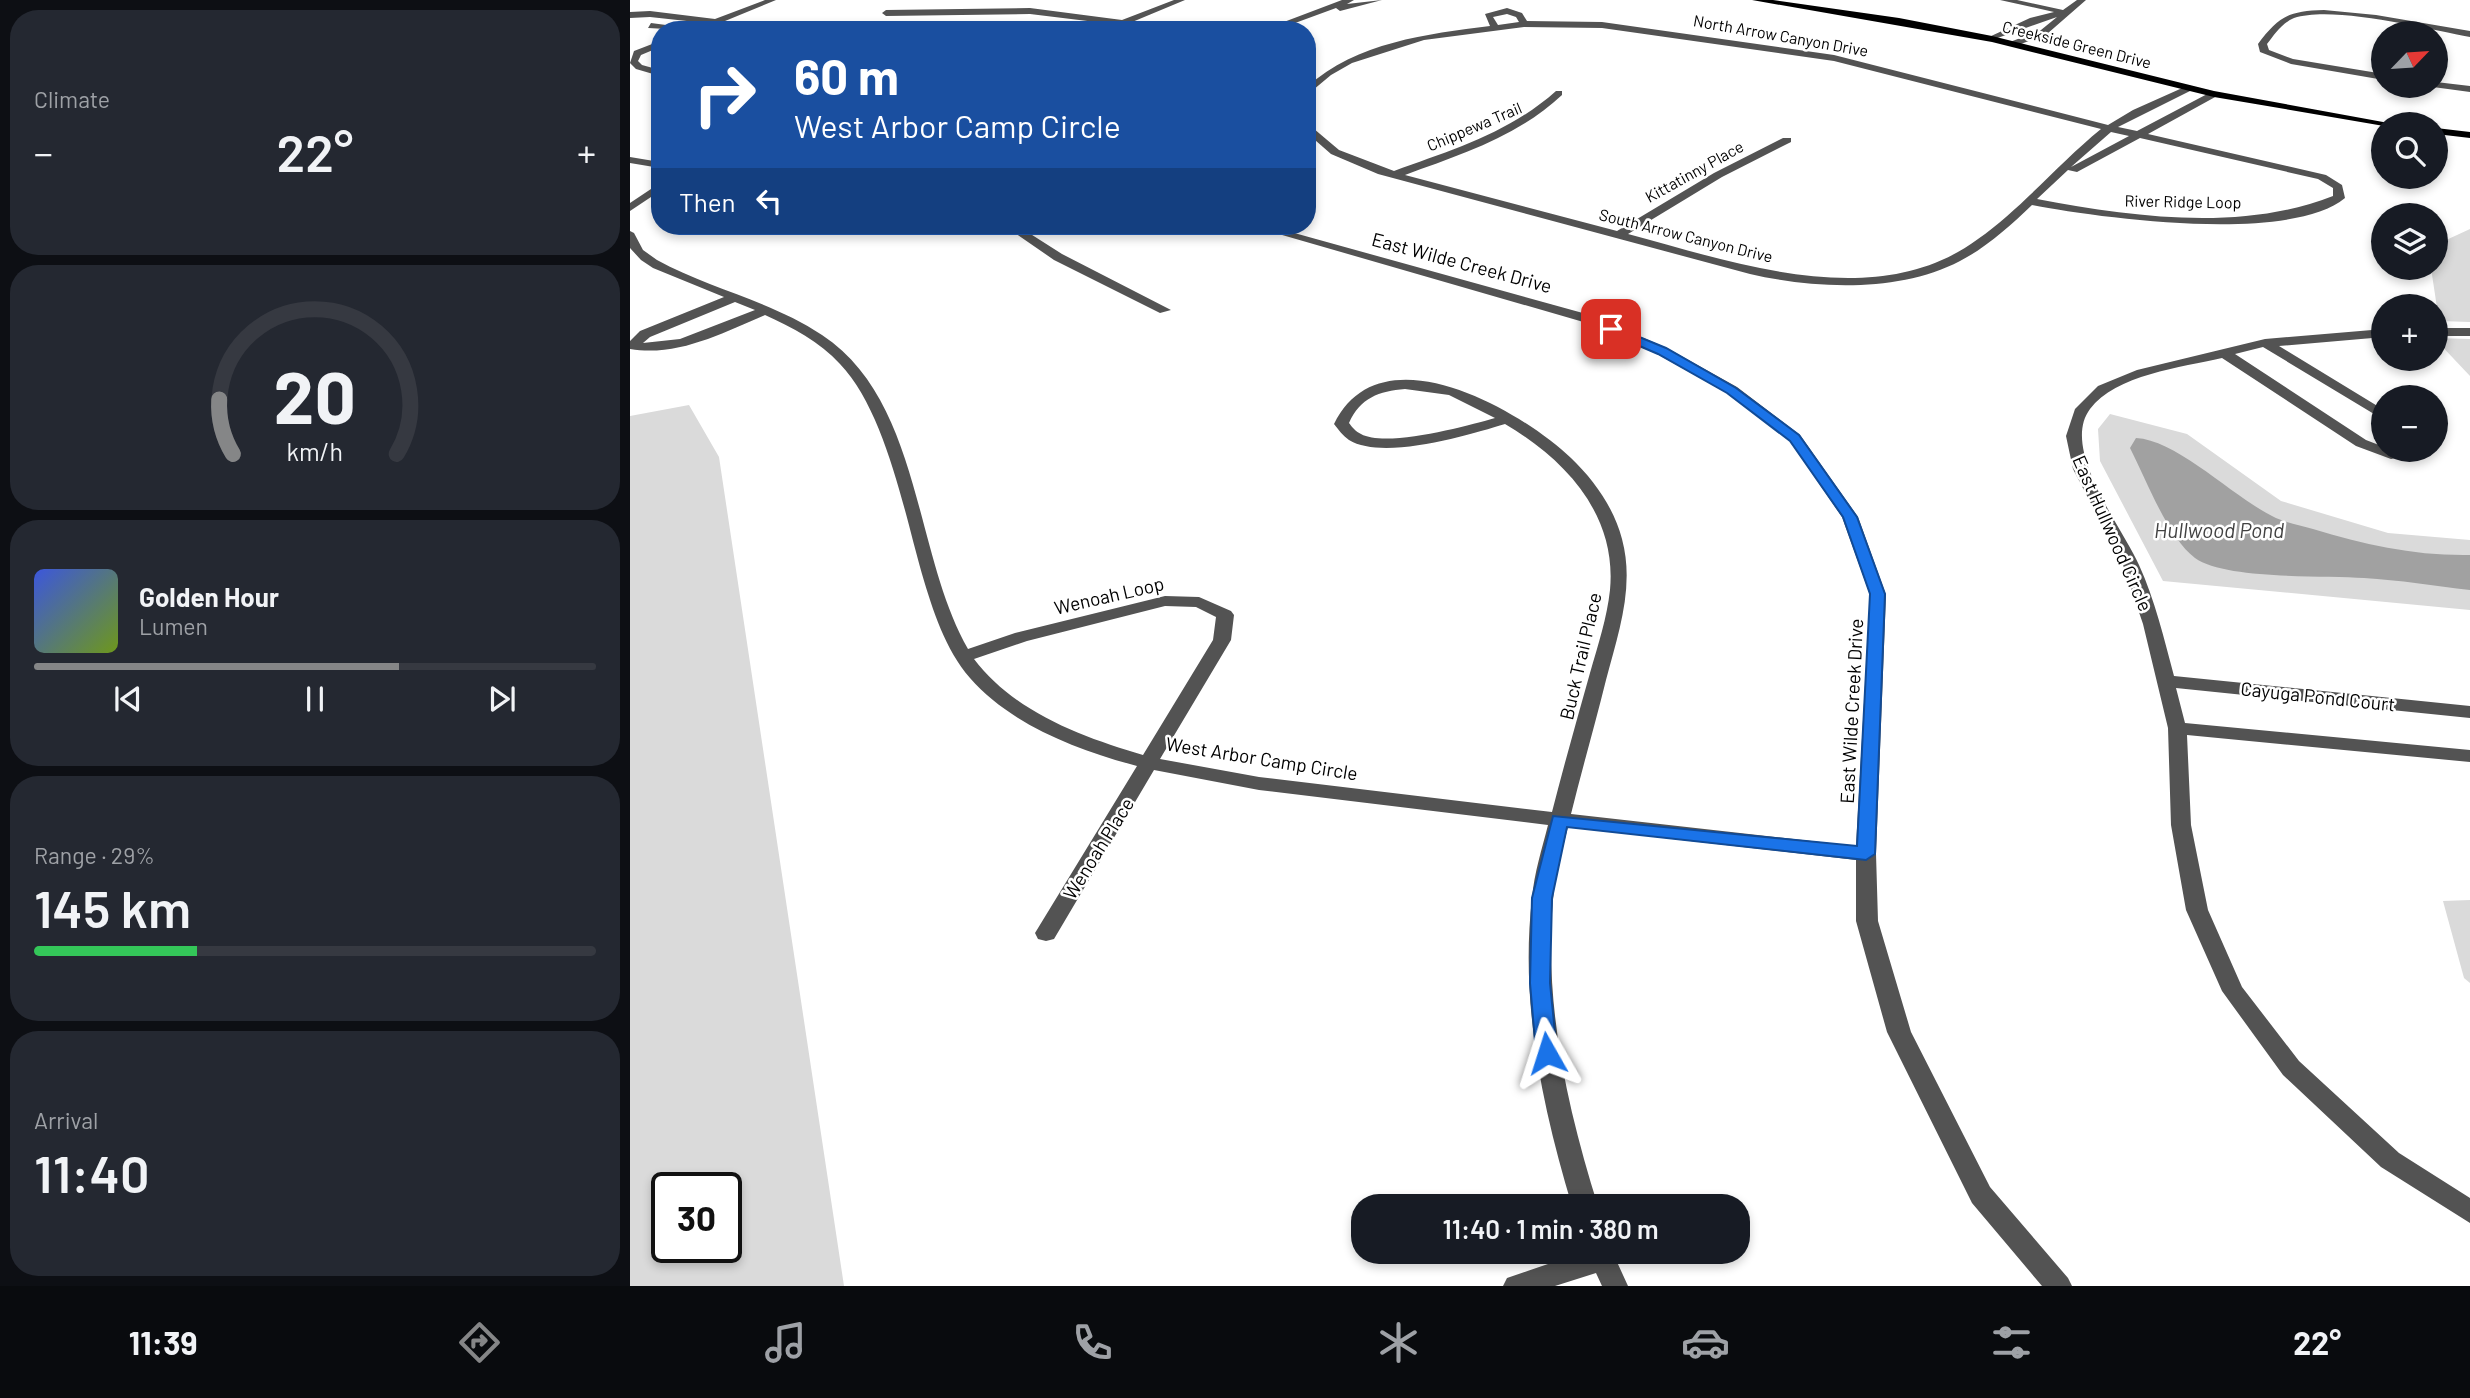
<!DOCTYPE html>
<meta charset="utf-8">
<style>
:root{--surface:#171b24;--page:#242831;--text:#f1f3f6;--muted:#9ea1a6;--line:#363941;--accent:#858687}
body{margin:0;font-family:Barlow,sans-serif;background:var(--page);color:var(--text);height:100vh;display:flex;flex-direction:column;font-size:26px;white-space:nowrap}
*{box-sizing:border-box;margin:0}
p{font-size:23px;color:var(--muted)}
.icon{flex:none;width:38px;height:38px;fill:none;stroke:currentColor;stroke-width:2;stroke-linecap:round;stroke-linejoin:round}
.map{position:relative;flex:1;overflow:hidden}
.drawer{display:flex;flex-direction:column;gap:10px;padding:10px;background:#0d0f14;width:630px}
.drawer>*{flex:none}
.hud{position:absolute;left:21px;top:21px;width:665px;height:214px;border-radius:28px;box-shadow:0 4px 10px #0003;background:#1a4fa0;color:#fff;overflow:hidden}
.needle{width:46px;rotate:65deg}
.buttons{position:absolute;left:1741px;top:21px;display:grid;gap:14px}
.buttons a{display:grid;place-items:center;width:77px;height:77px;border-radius:50%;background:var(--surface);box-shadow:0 4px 10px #0003;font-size:35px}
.speed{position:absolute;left:21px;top:1172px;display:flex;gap:14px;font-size:35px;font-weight:700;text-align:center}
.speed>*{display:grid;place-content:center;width:91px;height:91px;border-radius:50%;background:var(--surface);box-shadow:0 4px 10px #0003;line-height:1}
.speed .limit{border:4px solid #111;border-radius:10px;background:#fff;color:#111}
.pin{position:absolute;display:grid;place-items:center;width:60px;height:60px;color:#fff;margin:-30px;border-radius:14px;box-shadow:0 4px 10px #0006}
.me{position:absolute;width:77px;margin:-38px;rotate:354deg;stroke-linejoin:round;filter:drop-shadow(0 0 5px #0008)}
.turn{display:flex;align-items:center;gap:24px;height:147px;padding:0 28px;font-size:32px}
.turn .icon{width:91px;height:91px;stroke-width:2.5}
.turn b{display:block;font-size:49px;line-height:60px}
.then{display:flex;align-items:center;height:66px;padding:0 28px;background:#0003;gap:14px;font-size:26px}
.big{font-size:52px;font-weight:600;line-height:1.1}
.drawer .card{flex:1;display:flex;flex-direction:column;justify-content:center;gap:10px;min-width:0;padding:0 24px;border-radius:28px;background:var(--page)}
.drawer .dial{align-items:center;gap:0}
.dial svg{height:182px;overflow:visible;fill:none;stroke:var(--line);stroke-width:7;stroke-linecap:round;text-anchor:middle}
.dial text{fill:var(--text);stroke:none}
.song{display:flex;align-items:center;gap:21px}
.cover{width:84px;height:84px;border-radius:10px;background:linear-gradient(135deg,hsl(230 70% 55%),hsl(80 70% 35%))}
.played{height:7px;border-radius:4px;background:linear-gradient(90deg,var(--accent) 65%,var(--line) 65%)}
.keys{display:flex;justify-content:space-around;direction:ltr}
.heat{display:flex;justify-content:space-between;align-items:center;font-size:38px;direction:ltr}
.charge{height:10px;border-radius:5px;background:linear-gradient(90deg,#34c759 29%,var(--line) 0)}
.trip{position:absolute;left:721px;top:1194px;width:399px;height:70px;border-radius:28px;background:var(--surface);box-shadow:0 4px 10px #0003;font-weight:600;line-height:70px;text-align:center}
.menu{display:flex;height:112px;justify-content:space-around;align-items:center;background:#090b0e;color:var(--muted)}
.menu .icon{width:49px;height:49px}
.menu .on{color:var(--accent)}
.menu b{font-size:32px;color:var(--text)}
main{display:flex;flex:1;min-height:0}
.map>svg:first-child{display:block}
.green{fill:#dadada;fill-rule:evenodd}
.water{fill:#a1a1a1}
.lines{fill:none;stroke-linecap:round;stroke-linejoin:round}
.minor{fill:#535353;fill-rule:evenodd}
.major{fill:#000;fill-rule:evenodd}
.route{fill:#1a73e8;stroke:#114b97;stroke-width:2}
.labels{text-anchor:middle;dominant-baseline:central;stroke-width:5;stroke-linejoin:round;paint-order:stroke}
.far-street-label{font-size:16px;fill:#000;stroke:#fff}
.street-label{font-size:19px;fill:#000;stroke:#fff}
.water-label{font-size:21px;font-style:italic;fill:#424242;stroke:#fff}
</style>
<main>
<section class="drawer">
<div class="card"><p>Climate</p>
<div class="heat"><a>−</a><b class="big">22°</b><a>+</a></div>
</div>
<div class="card dial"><svg viewBox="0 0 100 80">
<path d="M14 69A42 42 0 1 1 86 69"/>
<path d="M14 69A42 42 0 0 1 8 45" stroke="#858687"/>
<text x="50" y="56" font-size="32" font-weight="700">20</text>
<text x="50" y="72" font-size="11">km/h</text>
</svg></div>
<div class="card">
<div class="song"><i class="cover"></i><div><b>Golden Hour</b><p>Lumen</p></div></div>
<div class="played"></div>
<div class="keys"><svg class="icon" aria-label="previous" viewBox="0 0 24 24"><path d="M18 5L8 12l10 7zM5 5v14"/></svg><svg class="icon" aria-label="pause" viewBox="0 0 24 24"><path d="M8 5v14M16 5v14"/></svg><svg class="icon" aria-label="next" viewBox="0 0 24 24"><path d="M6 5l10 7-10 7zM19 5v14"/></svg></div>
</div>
<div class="card"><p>Range · 29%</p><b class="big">145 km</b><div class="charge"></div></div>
<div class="card"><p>Arrival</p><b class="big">11:40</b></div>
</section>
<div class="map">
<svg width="1840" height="1286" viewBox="0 0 1840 1286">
<rect width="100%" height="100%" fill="#fff"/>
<g class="green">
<path d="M 1840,229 L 1840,322 L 1809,321 L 1801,268 L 1806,268 L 1806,257 L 1814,241 Z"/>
<path d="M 1806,338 L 1840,339 L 1840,376 L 1806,340 Z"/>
<path d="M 59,405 L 89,457 L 214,1286 L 0,1286 L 0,416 ZM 37,1188 L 96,1188 L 96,1248 L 37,1248 Z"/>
<path d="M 1480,414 L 1557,434 L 1651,501 L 1758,533 L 1840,540 L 1840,610 L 1533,581 L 1470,461 L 1468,429 Z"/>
<path d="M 1840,900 L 1840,983 L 1834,978 L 1813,901 Z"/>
</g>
<path class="water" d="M 1506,438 C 1547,440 1602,496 1642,516 C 1655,523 1670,525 1683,529 C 1735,545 1786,556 1840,555 L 1840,590 C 1805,586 1769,580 1734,578 C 1694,575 1595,580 1565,558 C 1538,538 1516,479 1500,448 Z"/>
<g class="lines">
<g class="minor">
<path d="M 135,0 L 146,0 L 78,28 L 74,25 L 75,23 L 20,17 L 0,18 L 0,12 L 20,11 L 85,19 Z"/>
<path d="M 544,0 L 555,0 L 483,30 L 479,27 L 482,24 L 400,14 L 256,16 L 252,13 L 256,10 L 400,8 L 492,20 Z"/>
<path d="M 712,0 L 724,0 L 717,4 L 752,0 L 710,11 L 706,8 L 646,30 L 633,30 Z"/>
<path d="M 1370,0 L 1387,0 L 1433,10 L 1447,0 L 1456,0 L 1417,34 L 1383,47 L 1380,42 L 1411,30 L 1427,17 L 1359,41 L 1359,37 L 1400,18 L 1424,12 Z"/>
<path d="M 877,8 L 892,13 L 897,21 L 972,22 L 1204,55 L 1478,125 L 1503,110 L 1559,85 L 1564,88 L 1562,90 L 1488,127 L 1507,131 L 1581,92 L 1587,92 L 1587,96 L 1518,134 L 1696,175 L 1712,185 L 1715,198 C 1659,244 1470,218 1402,205 C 1380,226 1357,247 1330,261 C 1269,293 1185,289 1120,274 L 748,174 L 701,154 L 677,133 L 677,123 L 709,150 L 764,171 C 822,150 879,133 926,91 L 932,91 L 932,95 C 887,137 832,154 775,175 L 987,231 L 1084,173 L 1153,138 L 1161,138 L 1161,142 L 1092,177 L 998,234 C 1107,263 1247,314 1348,239 C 1393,207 1428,164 1471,129 L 1204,61 L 972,28 L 894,27 L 794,40 L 722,63 L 701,75 L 677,95 L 677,87 C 727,42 797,34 860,26 L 855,14 ZM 877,14 L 886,17 L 889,22 L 868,25 L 863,17 ZM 1481,132 L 1499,136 L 1441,167 ZM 1510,138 L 1688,179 L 1703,188 L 1703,196 C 1611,232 1503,217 1407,199 L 1438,170 L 1447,172 Z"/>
<path d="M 1694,10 L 1746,15 L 1840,31 L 1840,37 C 1797,29 1703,5 1664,18 C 1652,23 1644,35 1637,44 L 1639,50 L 1663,59 L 1754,74 L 1754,80 L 1661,64 L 1630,52 L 1628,44 C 1649,16 1659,11 1694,10 Z"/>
<path d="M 21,23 L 51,27 L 55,30 L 18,28 Z"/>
<path d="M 30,41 L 30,47 L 11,55 L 8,61 L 12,65 L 30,70 L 30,76 L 6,69 L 0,63 L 4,51 Z"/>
<path d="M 1806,82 L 1840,86 L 1840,92 L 1803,87 Z"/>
<path d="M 0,157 L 30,162 L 30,168 L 0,163 Z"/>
<path d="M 30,183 L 30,191 L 0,211 L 0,203 Z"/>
<path d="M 375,226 L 388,226 L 432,254 L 541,310 L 530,313 L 424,260 Z"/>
<path d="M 621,226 L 639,226 L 960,315 L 1037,348 L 1107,387 L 1170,435 L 1228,517 L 1256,595 L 1246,854 L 1248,921 L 1281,1032 L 1360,1187 L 1438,1278 L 1442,1286 L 1412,1286 L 1342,1203 L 1257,1032 L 1226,921 L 1226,860 L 938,827 C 932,851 925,876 923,900 C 914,1005 937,1107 968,1206 L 942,1206 C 912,1106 890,1003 902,898 C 904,873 912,849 918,825 L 629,790 L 524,770 L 424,939 L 416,941 L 408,939 L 405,933 L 507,766 C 448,750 381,725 340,678 C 315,649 303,611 292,574 C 274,511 255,411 210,364 C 190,342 162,327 135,315 C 92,333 48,357 0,349 L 0,341 L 10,331 L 94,297 L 23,268 L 11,260 L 0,248 L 0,231 L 4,233 L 13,250 L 27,260 C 80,289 141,301 192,335 C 292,401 283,553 338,649 L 385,633 L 535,596 L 569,597 L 601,611 L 604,615 L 601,640 L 530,759 L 629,777 L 922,812 C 934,765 947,719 960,673 C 968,645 977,618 980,590 C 987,515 936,460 875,424 C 839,435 753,461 719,440 C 713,436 708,429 704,424 C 750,329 889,409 941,458 C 964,480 984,508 992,539 C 1005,587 988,634 976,680 C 965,725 952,769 941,814 L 1226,846 L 1240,595 L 1212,517 L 1160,441 L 1097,393 L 1027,354 L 950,321 ZM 105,302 L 125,310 L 50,339 L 13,343 L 20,337 ZM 775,389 L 819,395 L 865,418 C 837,426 756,448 731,434 C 726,432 722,427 719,423 C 730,398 749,391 775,389 ZM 535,606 L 566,607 L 586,617 L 583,640 L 513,755 C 452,737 384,712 344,659 L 397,641 Z"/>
<rect x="1806" y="328" width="34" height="8"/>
<path d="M 1754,329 L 1754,337 L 1649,346 L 1754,410 L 1754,420 L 1633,347 L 1605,354 L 1736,440 L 1754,447 L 1754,450 L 1793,450 L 1791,453 L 1761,459 L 1726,446 L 1592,358 C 1552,367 1485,375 1460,409 C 1430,449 1492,527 1509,565 C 1525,600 1534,639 1544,676 L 1840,706 L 1840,718 L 1546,688 L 1555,723 L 1840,750 L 1840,762 L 1557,735 L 1561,825 L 1578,910 L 1612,987 L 1669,1061 L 1769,1153 L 1840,1198 L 1840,1223 L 1751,1167 L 1653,1075 L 1592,991 L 1556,910 L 1541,825 L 1538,728 L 1513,624 L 1493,565 L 1443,469 L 1436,436 L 1445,409 L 1468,386 L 1507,370 L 1635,339 Z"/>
<path d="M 956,1251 L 982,1251 L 998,1286 L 972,1286 L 966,1273 L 925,1286 L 873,1286 L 877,1278 Z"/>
</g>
<g class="major">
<path d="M 1122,0 L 1143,0 L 1269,18 L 1362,36 L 1584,91 L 1764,124 L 1754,126 L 1584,97 L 1362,42 Z"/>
<path d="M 1806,128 L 1840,132 L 1840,138 L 1806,134 Z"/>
</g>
</g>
<path class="route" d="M 977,327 L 985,327 L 1036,348 L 1106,388 L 1169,435 L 1227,517 L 1255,594 L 1245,854 L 1236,860 L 937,827 L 922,898 L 920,983 L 927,1053 L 924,1059 L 909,1059 L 906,1053 L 900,983 L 902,898 L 923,816 L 1227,846 L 1240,594 L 1213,517 L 1160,441 L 1097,393 L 1028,354 L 977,332 Z"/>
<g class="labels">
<g class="far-street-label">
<text transform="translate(1151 35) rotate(10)">North Arrow Canyon Drive</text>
<text transform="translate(1447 44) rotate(14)">Creekside Green Drive</text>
<text transform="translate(844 126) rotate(-23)">Chippewa Trail</text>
<text transform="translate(1064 171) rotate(-29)">Kittatinny Place</text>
<text transform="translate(1553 201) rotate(1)">River Ridge Loop</text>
<text transform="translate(1056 235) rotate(14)">South Arrow Canyon Drive</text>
</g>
<g class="street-label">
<text transform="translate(832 262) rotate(15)">East Wilde Creek Drive</text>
<text transform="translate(1483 533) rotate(66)">East Hullwood Circle</text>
<text transform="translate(479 595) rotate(-13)">Wenoah Loop</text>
<text transform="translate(950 656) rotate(-77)">Buck Trail Place</text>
<text transform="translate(1688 696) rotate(6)">Cayuga Pond Court</text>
<text transform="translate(1221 711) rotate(-87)">East Wilde Creek Drive</text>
<text transform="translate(632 758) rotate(9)">West Arbor Camp Circle</text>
<text transform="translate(468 848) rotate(-58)">Wenoah Place</text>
</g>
<g class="water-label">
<text x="1589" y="529">Hullwood Pond</text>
</g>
</g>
</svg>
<div class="buttons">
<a><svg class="needle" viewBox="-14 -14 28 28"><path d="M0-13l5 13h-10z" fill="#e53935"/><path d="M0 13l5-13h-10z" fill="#9ea1a6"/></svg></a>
<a><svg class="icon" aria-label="search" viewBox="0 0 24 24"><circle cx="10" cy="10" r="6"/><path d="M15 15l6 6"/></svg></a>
<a><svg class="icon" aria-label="layers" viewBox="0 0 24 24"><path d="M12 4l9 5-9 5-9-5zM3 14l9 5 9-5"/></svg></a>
<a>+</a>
<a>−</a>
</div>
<div class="speed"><div class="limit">30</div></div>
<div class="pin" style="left:981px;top:329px;background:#d93025"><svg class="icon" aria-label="arrive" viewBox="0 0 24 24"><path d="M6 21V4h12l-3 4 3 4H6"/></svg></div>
<svg class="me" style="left:917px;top:1053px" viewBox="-20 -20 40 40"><path d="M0-17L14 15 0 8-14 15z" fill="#1a73e8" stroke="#fff" stroke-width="4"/></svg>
<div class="trip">11:40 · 1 min · 380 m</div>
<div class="hud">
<div class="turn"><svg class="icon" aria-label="right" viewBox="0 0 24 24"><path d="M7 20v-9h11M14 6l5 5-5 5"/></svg><div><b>60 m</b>West Arbor Camp Circle</div></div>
<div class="then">Then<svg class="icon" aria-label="left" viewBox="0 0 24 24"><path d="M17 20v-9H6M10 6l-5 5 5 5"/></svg></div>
</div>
</div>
</main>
<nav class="menu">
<b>11:39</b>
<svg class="icon on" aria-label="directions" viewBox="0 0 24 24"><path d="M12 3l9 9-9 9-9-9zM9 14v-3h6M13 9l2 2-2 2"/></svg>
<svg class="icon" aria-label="music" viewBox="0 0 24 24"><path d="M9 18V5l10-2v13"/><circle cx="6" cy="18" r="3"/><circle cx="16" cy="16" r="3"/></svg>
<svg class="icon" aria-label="phone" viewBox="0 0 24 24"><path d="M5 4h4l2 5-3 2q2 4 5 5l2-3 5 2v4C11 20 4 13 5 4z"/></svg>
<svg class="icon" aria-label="climate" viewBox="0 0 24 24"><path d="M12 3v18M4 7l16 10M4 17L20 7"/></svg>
<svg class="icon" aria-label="car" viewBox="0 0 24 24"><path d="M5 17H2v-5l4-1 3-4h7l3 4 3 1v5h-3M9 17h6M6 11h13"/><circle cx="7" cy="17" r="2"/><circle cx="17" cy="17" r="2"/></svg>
<svg class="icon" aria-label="filters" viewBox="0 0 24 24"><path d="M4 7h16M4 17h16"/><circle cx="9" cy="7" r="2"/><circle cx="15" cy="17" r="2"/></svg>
<b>22°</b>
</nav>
